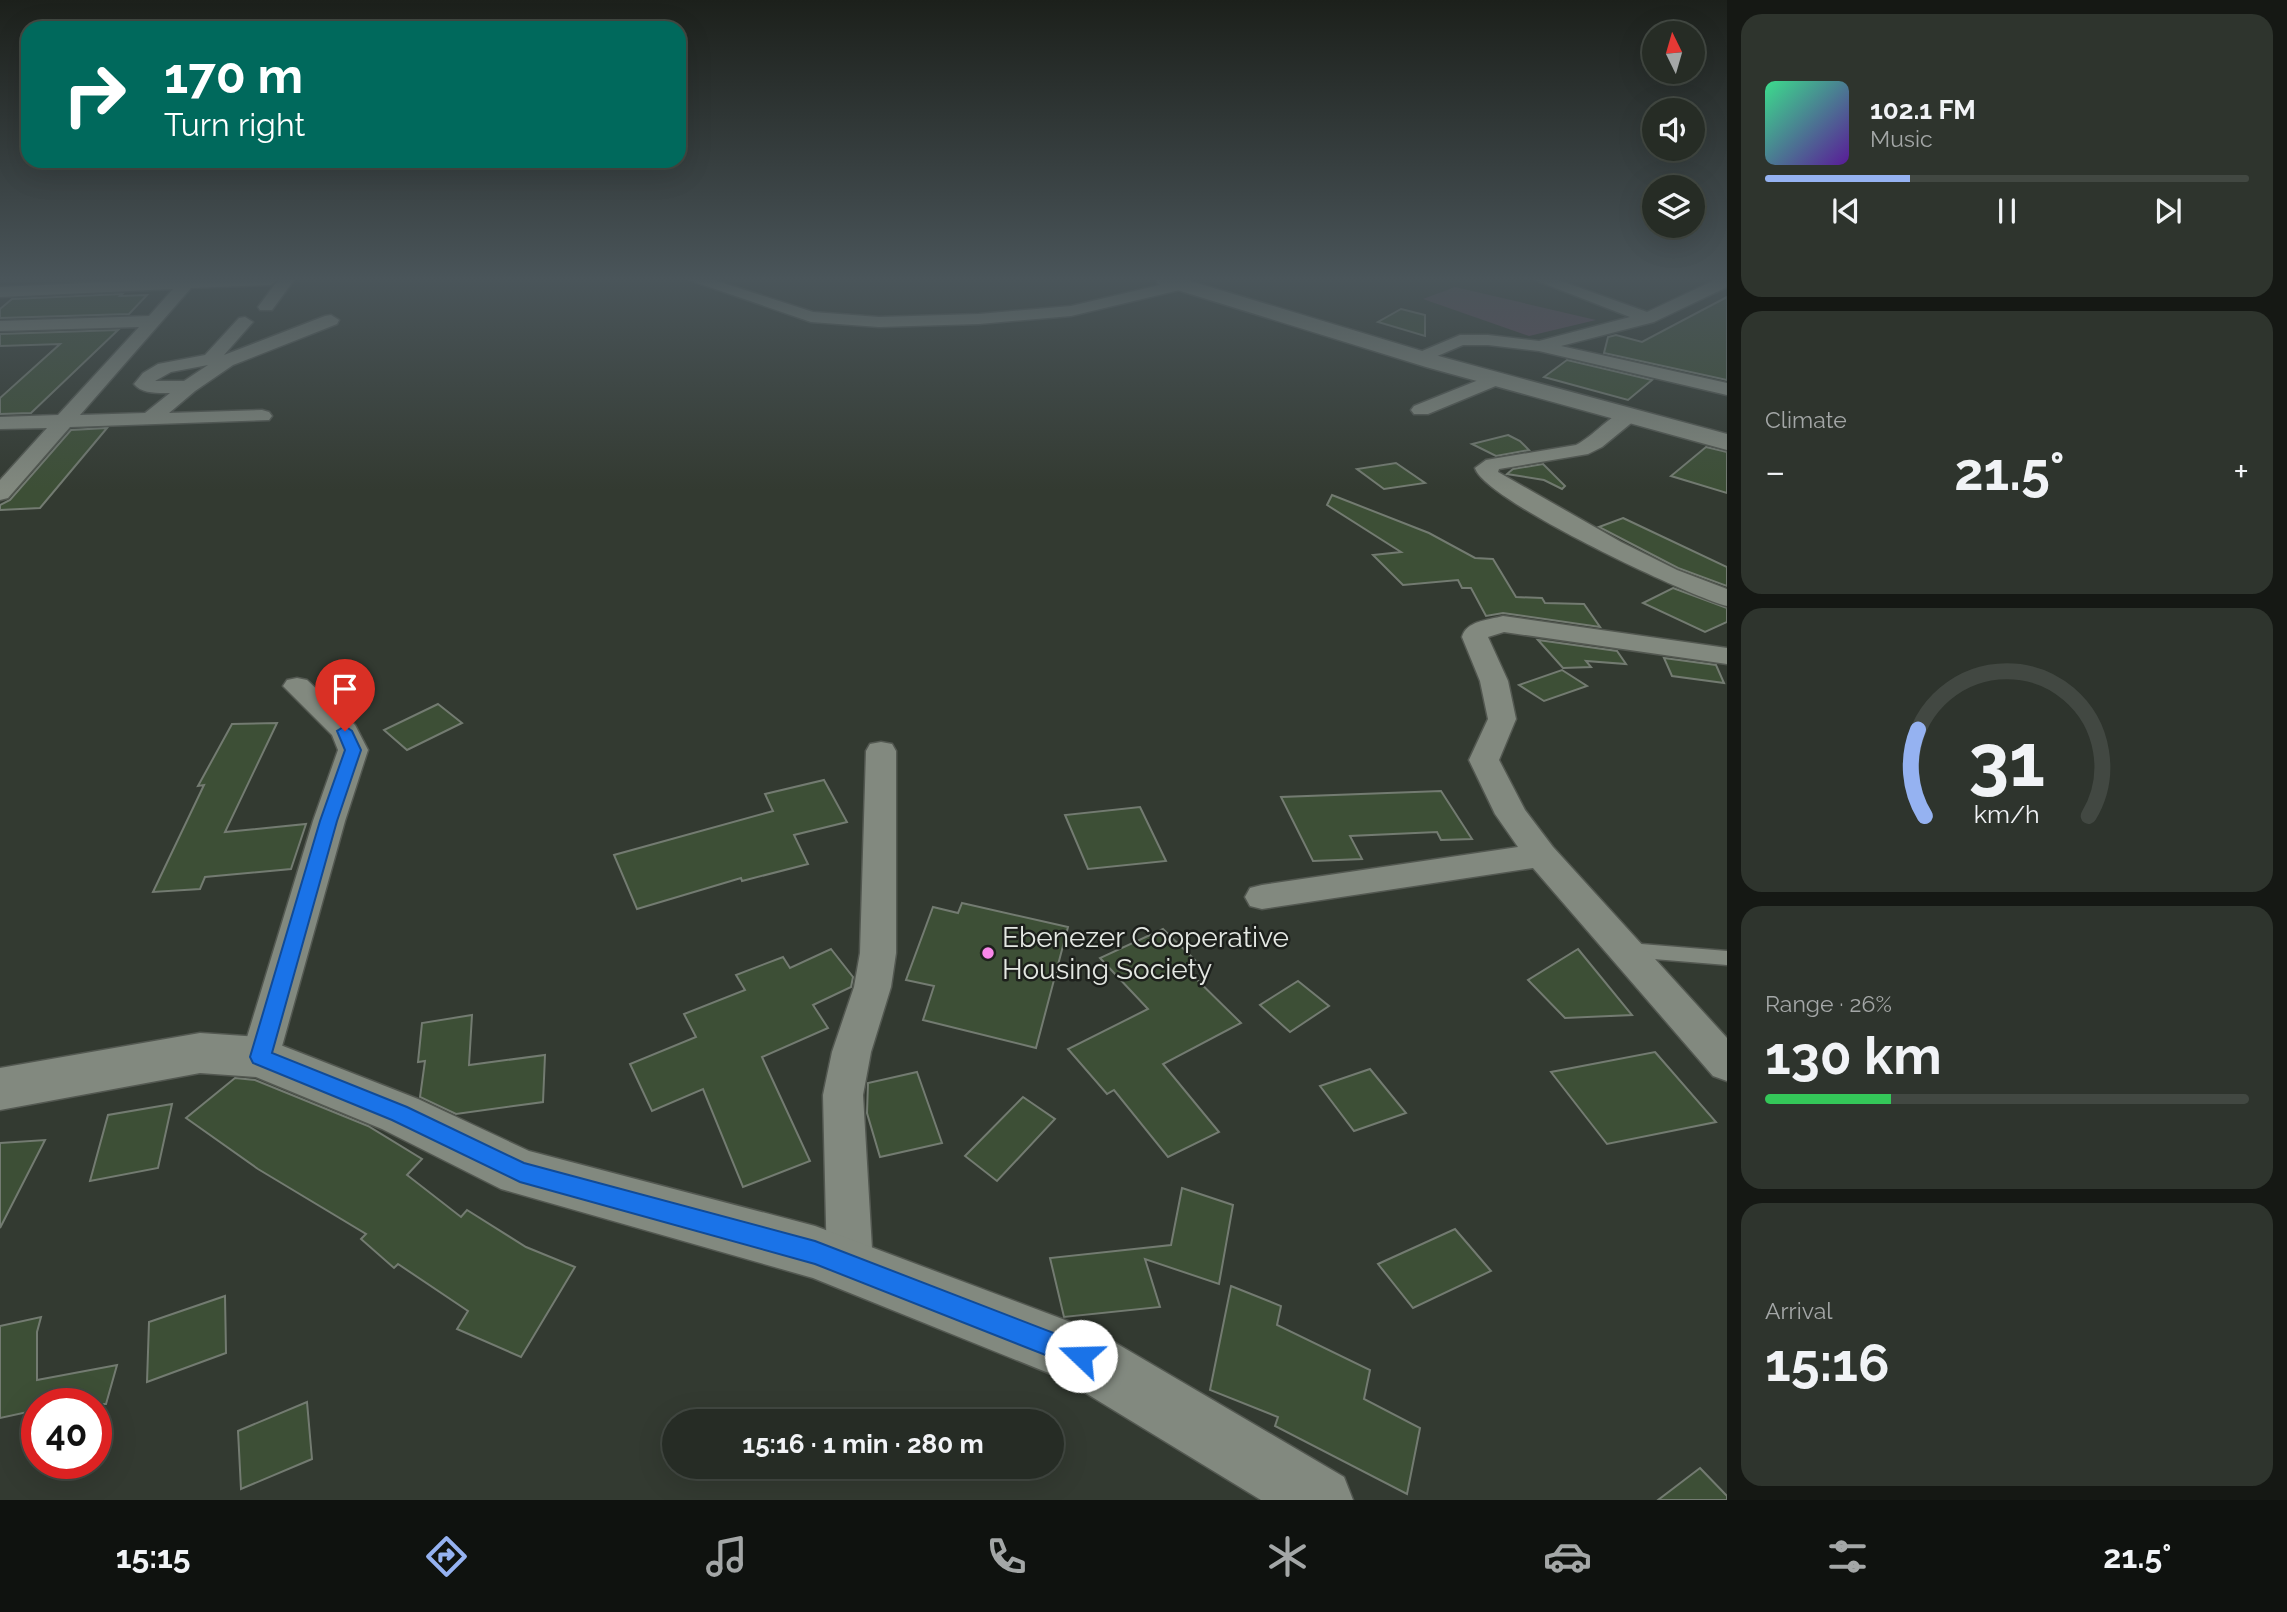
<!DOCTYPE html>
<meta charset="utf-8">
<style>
:root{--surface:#262c25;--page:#2e342d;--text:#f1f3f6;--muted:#a4a7a7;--line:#424842;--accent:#95b2f1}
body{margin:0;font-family:Raleway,sans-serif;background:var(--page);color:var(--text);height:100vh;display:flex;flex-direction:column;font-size:26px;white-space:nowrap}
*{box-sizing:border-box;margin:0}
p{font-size:23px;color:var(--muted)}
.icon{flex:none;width:38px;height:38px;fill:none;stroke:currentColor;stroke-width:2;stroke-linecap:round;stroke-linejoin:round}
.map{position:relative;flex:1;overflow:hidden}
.side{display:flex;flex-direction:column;gap:14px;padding:14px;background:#151814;width:560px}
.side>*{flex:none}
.top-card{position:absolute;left:21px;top:21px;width:665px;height:147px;border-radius:21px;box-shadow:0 7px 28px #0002,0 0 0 2px var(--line);background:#00695c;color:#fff;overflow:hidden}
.needle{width:46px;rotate:355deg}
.buttons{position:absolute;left:1642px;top:21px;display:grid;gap:14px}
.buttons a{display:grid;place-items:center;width:63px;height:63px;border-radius:50%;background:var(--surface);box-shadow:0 7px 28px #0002,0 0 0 2px var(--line);font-size:35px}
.speed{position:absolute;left:21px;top:1388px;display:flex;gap:14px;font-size:35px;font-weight:700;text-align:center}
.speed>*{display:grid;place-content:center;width:91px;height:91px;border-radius:50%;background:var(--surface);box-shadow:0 7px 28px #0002,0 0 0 2px var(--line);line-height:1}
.speed .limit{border:10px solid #d22;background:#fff;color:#111}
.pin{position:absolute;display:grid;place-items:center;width:60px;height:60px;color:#fff;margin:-72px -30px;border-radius:50% 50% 50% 0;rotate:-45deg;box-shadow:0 0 7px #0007}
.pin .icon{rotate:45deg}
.me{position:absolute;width:77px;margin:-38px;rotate:291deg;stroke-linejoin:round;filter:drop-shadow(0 0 5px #0008)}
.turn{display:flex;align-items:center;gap:24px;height:147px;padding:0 28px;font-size:32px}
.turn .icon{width:91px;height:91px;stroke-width:2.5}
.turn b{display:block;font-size:49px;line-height:60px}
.big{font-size:52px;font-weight:700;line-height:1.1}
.side .card{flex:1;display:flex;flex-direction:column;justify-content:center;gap:10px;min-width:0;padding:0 24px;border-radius:21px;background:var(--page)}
.side .dial{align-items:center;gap:0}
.dial svg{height:182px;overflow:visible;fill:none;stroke:var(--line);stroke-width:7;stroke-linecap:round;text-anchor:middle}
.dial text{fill:var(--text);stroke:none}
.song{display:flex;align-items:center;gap:21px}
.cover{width:84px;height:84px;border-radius:10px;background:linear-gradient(135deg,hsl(150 70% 55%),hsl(270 70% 35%))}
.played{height:7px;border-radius:4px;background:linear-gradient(90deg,var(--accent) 30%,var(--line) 30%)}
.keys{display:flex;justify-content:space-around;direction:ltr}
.heat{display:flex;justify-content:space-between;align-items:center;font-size:38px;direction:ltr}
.charge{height:10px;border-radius:5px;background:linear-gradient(90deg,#34c759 26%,var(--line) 0)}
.trip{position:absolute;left:662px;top:1409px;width:402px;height:70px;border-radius:35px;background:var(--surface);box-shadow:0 7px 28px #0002,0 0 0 2px var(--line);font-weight:700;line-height:70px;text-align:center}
.menu{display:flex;height:112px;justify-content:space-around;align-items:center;background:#0f120f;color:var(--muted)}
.menu .icon{width:49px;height:49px}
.menu .on{color:var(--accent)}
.menu b{font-size:32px;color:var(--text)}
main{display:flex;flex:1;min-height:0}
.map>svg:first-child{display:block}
.green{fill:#60495c}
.building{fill:#3d4f36;stroke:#737b71;stroke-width:2}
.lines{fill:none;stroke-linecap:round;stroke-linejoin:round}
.service-casing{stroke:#535851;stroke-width:3}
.minor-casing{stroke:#535851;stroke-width:3}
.tertiary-casing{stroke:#535851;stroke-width:3}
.service{fill:#82897f;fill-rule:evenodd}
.minor{fill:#82897f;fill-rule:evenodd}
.tertiary{fill:#82897f;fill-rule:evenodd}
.route{fill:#1a73e8;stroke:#114b97;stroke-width:2}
.poi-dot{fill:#f987e9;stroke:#1d201c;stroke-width:2.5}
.labels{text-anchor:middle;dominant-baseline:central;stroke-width:5;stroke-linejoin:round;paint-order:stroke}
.near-poi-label{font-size:28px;fill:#e3e7e2;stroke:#1d201c;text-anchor:start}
</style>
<main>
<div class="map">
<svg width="1727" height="1500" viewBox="0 0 1727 1500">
<rect width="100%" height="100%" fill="#333a31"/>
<path class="green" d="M 1455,287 L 1596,320 L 1529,336 L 1423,299 Z"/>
<g class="building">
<path d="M 122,294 L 120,296 L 147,295 L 129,314 L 0,318 L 0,309 L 12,299 Z"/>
<path d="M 1727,297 L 1727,380 L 1604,353 L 1608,337 L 1616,335 L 1642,342 Z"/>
<path d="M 1401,309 L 1425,315 L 1425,336 L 1378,322 Z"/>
<path d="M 118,330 L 31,413 L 0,414 L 0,398 L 60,344 L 0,346 L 0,334 Z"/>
<path d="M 1567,360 L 1652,380 L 1628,400 L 1544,377 Z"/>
<path d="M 107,428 L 40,508 L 0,510 L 0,505 L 10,500 L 71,430 Z"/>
<path d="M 1508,435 L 1520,441 L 1529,450 L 1496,456 L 1472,444 Z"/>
<path d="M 1706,447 L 1727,452 L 1727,493 L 1671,476 Z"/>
<path d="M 1396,463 L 1425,483 L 1384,489 L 1357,469 Z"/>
<path d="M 1543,464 L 1565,486 L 1562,489 L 1544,480 L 1507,474 L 1513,469 Z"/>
<path d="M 1332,495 L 1429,533 L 1475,558 L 1493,559 L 1516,597 L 1542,598 L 1545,603 L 1584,604 L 1600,627 L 1503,613 L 1486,616 L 1471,588 L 1462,588 L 1458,580 L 1403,585 L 1373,555 L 1401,552 L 1327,505 Z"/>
<path d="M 1623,518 L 1727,567 L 1727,586 L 1678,568 L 1599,527 Z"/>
<path d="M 1673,588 L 1727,608 L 1727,622 L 1705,632 L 1643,603 Z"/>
<path d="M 1538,640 L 1617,651 L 1626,664 L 1586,661 L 1591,667 L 1563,668 Z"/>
<path d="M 1664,658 L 1716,665 L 1724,683 L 1672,676 Z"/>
<path d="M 1562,670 L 1587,686 L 1544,701 L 1519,685 Z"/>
<path d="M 438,704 L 462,723 L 407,750 L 384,730 Z"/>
<path d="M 277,723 L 225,832 L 306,824 L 291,869 L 205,877 L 200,889 L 153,892 L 204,785 L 198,786 L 232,724 Z"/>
<path d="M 824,780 L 847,822 L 794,835 L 808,864 L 742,881 L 741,878 L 637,909 L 614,855 L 773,811 L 765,794 Z"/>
<path d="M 1441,791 L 1472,839 L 1441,840 L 1437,832 L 1350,836 L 1362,859 L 1313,861 L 1281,797 Z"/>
<path d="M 1140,807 L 1166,861 L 1088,869 L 1065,815 Z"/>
<path d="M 962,903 L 1068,927 L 1036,1048 L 923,1020 L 934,986 L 906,980 L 933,907 L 958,913 Z"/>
<path d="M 1163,929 L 1195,960 L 1183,966 L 1241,1023 L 1163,1064 L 1219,1132 L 1168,1157 L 1114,1090 L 1107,1094 L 1068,1049 L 1148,1009 L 1100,958 Z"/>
<path d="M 831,949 L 853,977 L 851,987 L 813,1005 L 828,1028 L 762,1057 L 810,1161 L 743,1187 L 703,1089 L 652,1111 L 630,1064 L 696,1037 L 684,1014 L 745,990 L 736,975 L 783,957 L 790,968 Z"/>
<path d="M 1578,949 L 1632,1015 L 1565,1018 L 1528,980 Z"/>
<path d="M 1298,981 L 1329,1006 L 1290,1032 L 1260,1005 Z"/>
<path d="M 472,1015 L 469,1065 L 545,1055 L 543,1102 L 456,1114 L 420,1097 L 425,1061 L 418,1062 L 422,1023 Z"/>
<path d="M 1655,1052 L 1716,1122 L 1607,1144 L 1551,1072 Z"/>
<path d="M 1370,1069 L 1406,1113 L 1354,1131 L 1320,1086 Z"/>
<path d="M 917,1072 L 942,1143 L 880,1157 L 867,1113 L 868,1083 Z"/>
<path d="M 235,1078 L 255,1080 L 368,1126 L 422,1159 L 407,1175 L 461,1217 L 467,1210 L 526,1247 L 575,1267 L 521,1357 L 457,1329 L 468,1311 L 398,1264 L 394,1268 L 361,1239 L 366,1234 L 258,1169 L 186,1118 Z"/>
<path d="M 1023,1097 L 1055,1119 L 997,1181 L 965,1156 Z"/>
<path d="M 172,1104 L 158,1168 L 90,1181 L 108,1115 Z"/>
<path d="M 45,1140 L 0,1228 L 0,1143 Z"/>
<path d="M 1182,1188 L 1233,1205 L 1219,1284 L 1145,1259 L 1160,1307 L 1064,1317 L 1050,1258 L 1171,1245 Z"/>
<path d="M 1455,1229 L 1491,1271 L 1413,1308 L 1378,1264 Z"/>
<path d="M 1231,1286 L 1281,1306 L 1277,1325 L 1370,1370 L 1364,1399 L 1420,1428 L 1407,1494 L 1275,1426 L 1278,1417 L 1210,1390 Z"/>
<path d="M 225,1296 L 226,1353 L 147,1382 L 149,1322 Z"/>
<path d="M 41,1317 L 37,1332 L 37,1380 L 117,1365 L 106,1404 L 37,1404 L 37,1410 L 0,1418 L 0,1326 Z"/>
<path d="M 307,1402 L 312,1459 L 241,1489 L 238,1431 Z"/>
<path d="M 1700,1468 L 1727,1496 L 1727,1500 L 1658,1500 Z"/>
</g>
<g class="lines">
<defs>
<path id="service" d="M 1629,943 L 1727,951 L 1727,965 L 1629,957 L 1622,955 L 1620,950 L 1622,945 Z"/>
<g id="minor">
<path d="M 152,280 L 277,280 L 270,285 L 191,288 L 80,415 L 145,413 L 170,393 C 158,393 142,394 134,384 L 143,373 L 158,364 L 205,355 L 239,318 L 245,317 L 253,322 L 224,355 L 325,316 L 331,315 L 339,320 L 337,324 L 233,365 L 195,391 L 169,413 L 262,410 L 269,412 L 272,416 L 269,420 L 70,427 L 8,498 L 0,500 L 0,480 L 47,428 L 0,429 L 0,417 L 58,415 L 139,327 L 0,331 L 0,321 L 149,316 L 173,289 L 0,297 L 0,287 ZM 208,365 L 184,381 L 155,381 L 171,372 Z"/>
<path d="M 278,280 L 294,280 L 272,310 L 260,310 L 258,307 Z"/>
<path d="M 689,280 L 714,280 L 813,312 L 879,317 L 979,314 L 1071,306 L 1181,280 L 1190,285 L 1188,288 L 1071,316 L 979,324 L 879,327 L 811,322 Z"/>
<path d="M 1535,280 L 1558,280 L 1647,312 L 1715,280 L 1727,280 L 1727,287 L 1654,322 L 1561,346 L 1727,383 L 1727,395 L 1539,351 L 1488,345 L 1463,345 L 1421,363 L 1412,358 L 1415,354 L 1460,335 L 1488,335 L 1539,341 L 1630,317 Z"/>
<path d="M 1496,373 L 1503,375 L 1505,379 L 1503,383 L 1428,414 L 1414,414 L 1411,410 L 1414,406 Z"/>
<path d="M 1628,410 L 1635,412 L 1638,416 L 1635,420 L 1602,447 L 1588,454 L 1499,469 L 1498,472 L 1621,542 L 1677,570 L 1727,589 L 1727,606 C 1688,596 1484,500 1475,468 L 1486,460 L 1576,445 C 1594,436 1609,415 1628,410 Z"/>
<path d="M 1503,616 L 1727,648 L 1727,664 L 1504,632 L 1488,637 L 1508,681 L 1516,719 L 1499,760 L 1525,810 L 1553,847 L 1727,1038 L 1727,1081 L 1713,1076 L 1533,868 L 1262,909 L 1250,906 L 1245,897 L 1250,888 L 1262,885 L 1518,847 L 1495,814 L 1469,760 L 1488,719 L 1480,681 L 1462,637 C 1466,621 1488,620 1503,616 Z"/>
<path d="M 297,678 L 307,680 L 355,725 L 368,750 L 345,821 L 279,1057 L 274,1068 L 260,1073 L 246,1068 L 241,1057 L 313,821 L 338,750 L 332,735 L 283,686 L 287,680 Z"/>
<path d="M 881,742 L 892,744 L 896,751 L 896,953 L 891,987 L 871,1052 L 863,1095 L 873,1266 L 866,1281 L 850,1288 L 834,1281 L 827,1266 L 823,1095 L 832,1052 L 854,987 L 860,953 L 866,751 L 870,744 Z"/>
</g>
<g id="tertiary">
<path d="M 1156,280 L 1187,280 L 1442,357 L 1727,434 L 1727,450 L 1426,367 L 1158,284 Z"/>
<path d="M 200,1033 L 260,1037 L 418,1099 L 529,1151 L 815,1226 L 1081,1326 L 1102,1335 L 1344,1477 L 1353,1500 L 1261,1500 L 1061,1378 L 813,1278 L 501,1189 L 382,1129 L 256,1077 L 200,1073 L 0,1110 L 0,1068 Z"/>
</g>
</defs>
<use href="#service" class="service-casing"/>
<use href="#minor" class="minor-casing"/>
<use href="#tertiary" class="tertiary-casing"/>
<use href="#service" class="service"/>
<use href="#minor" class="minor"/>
<use href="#tertiary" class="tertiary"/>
</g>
<linearGradient id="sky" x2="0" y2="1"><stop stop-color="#1c201b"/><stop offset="0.57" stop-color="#4a555a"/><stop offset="1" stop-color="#4a555a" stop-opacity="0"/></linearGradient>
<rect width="1727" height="490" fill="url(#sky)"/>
<path class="route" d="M 345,726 L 352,731 L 361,750 L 337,821 L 272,1053 L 407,1107 L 524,1163 L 815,1241 L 1090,1347 L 1094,1356 L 1090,1365 L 1081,1369 L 815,1264 L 520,1182 L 392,1120 L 253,1063 L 250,1057 L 320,821 L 345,750 L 337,731 Z"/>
<circle class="poi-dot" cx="988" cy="953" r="7"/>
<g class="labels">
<g class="near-poi-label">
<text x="1002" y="937">Ebenezer Cooperative<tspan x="1002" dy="32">Housing Society</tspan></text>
</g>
</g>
</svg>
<div class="buttons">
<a><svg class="needle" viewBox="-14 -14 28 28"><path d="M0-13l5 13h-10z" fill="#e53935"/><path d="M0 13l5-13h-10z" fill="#a4a7a7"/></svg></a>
<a><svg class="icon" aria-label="sound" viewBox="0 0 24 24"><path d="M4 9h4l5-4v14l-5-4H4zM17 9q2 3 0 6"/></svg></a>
<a><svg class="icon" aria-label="layers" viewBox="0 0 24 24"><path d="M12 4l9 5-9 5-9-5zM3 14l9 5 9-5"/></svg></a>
</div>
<div class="speed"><div class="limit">40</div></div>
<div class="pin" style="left:345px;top:731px;background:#d93025"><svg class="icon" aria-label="arrive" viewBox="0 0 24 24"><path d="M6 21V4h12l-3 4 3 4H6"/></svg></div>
<svg class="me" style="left:1081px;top:1356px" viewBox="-20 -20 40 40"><circle r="19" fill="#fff"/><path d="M0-13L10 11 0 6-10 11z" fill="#1a73e8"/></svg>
<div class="trip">15:16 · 1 min · 280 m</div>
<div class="top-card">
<div class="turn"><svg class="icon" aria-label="right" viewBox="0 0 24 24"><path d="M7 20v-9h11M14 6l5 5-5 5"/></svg><div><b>170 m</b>Turn right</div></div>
</div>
</div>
<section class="side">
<div class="card">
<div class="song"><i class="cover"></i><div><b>102.1 FM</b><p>Music</p></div></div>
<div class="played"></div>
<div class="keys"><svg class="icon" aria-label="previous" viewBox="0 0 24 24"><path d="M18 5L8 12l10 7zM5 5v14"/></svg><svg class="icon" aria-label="pause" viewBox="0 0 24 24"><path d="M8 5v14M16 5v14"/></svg><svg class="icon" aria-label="next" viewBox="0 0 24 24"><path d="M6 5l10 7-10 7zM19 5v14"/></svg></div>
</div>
<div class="card"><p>Climate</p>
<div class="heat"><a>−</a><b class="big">21.5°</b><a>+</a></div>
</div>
<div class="card dial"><svg viewBox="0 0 100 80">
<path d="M14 69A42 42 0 1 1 86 69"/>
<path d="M14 69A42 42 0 0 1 11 31" stroke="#95b2f1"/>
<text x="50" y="56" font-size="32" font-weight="700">31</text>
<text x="50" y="72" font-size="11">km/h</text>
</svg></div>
<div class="card"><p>Range · 26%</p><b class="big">130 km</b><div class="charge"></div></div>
<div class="card"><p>Arrival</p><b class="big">15:16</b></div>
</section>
</main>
<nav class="menu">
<b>15:15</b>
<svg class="icon on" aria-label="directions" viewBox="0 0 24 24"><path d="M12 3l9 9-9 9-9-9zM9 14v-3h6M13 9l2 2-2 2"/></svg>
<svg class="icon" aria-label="music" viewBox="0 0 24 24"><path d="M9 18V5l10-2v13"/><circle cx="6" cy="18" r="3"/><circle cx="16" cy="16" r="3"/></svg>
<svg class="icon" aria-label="phone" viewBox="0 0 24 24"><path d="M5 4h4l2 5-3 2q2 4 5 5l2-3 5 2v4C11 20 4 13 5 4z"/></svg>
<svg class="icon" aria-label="climate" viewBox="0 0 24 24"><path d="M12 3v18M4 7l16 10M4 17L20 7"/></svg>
<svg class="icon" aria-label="car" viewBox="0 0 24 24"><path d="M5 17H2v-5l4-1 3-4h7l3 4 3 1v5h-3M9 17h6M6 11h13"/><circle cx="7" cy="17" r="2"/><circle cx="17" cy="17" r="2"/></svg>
<svg class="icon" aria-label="filters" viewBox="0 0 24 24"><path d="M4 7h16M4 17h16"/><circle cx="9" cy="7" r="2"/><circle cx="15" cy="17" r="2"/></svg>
<b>21.5°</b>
</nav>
